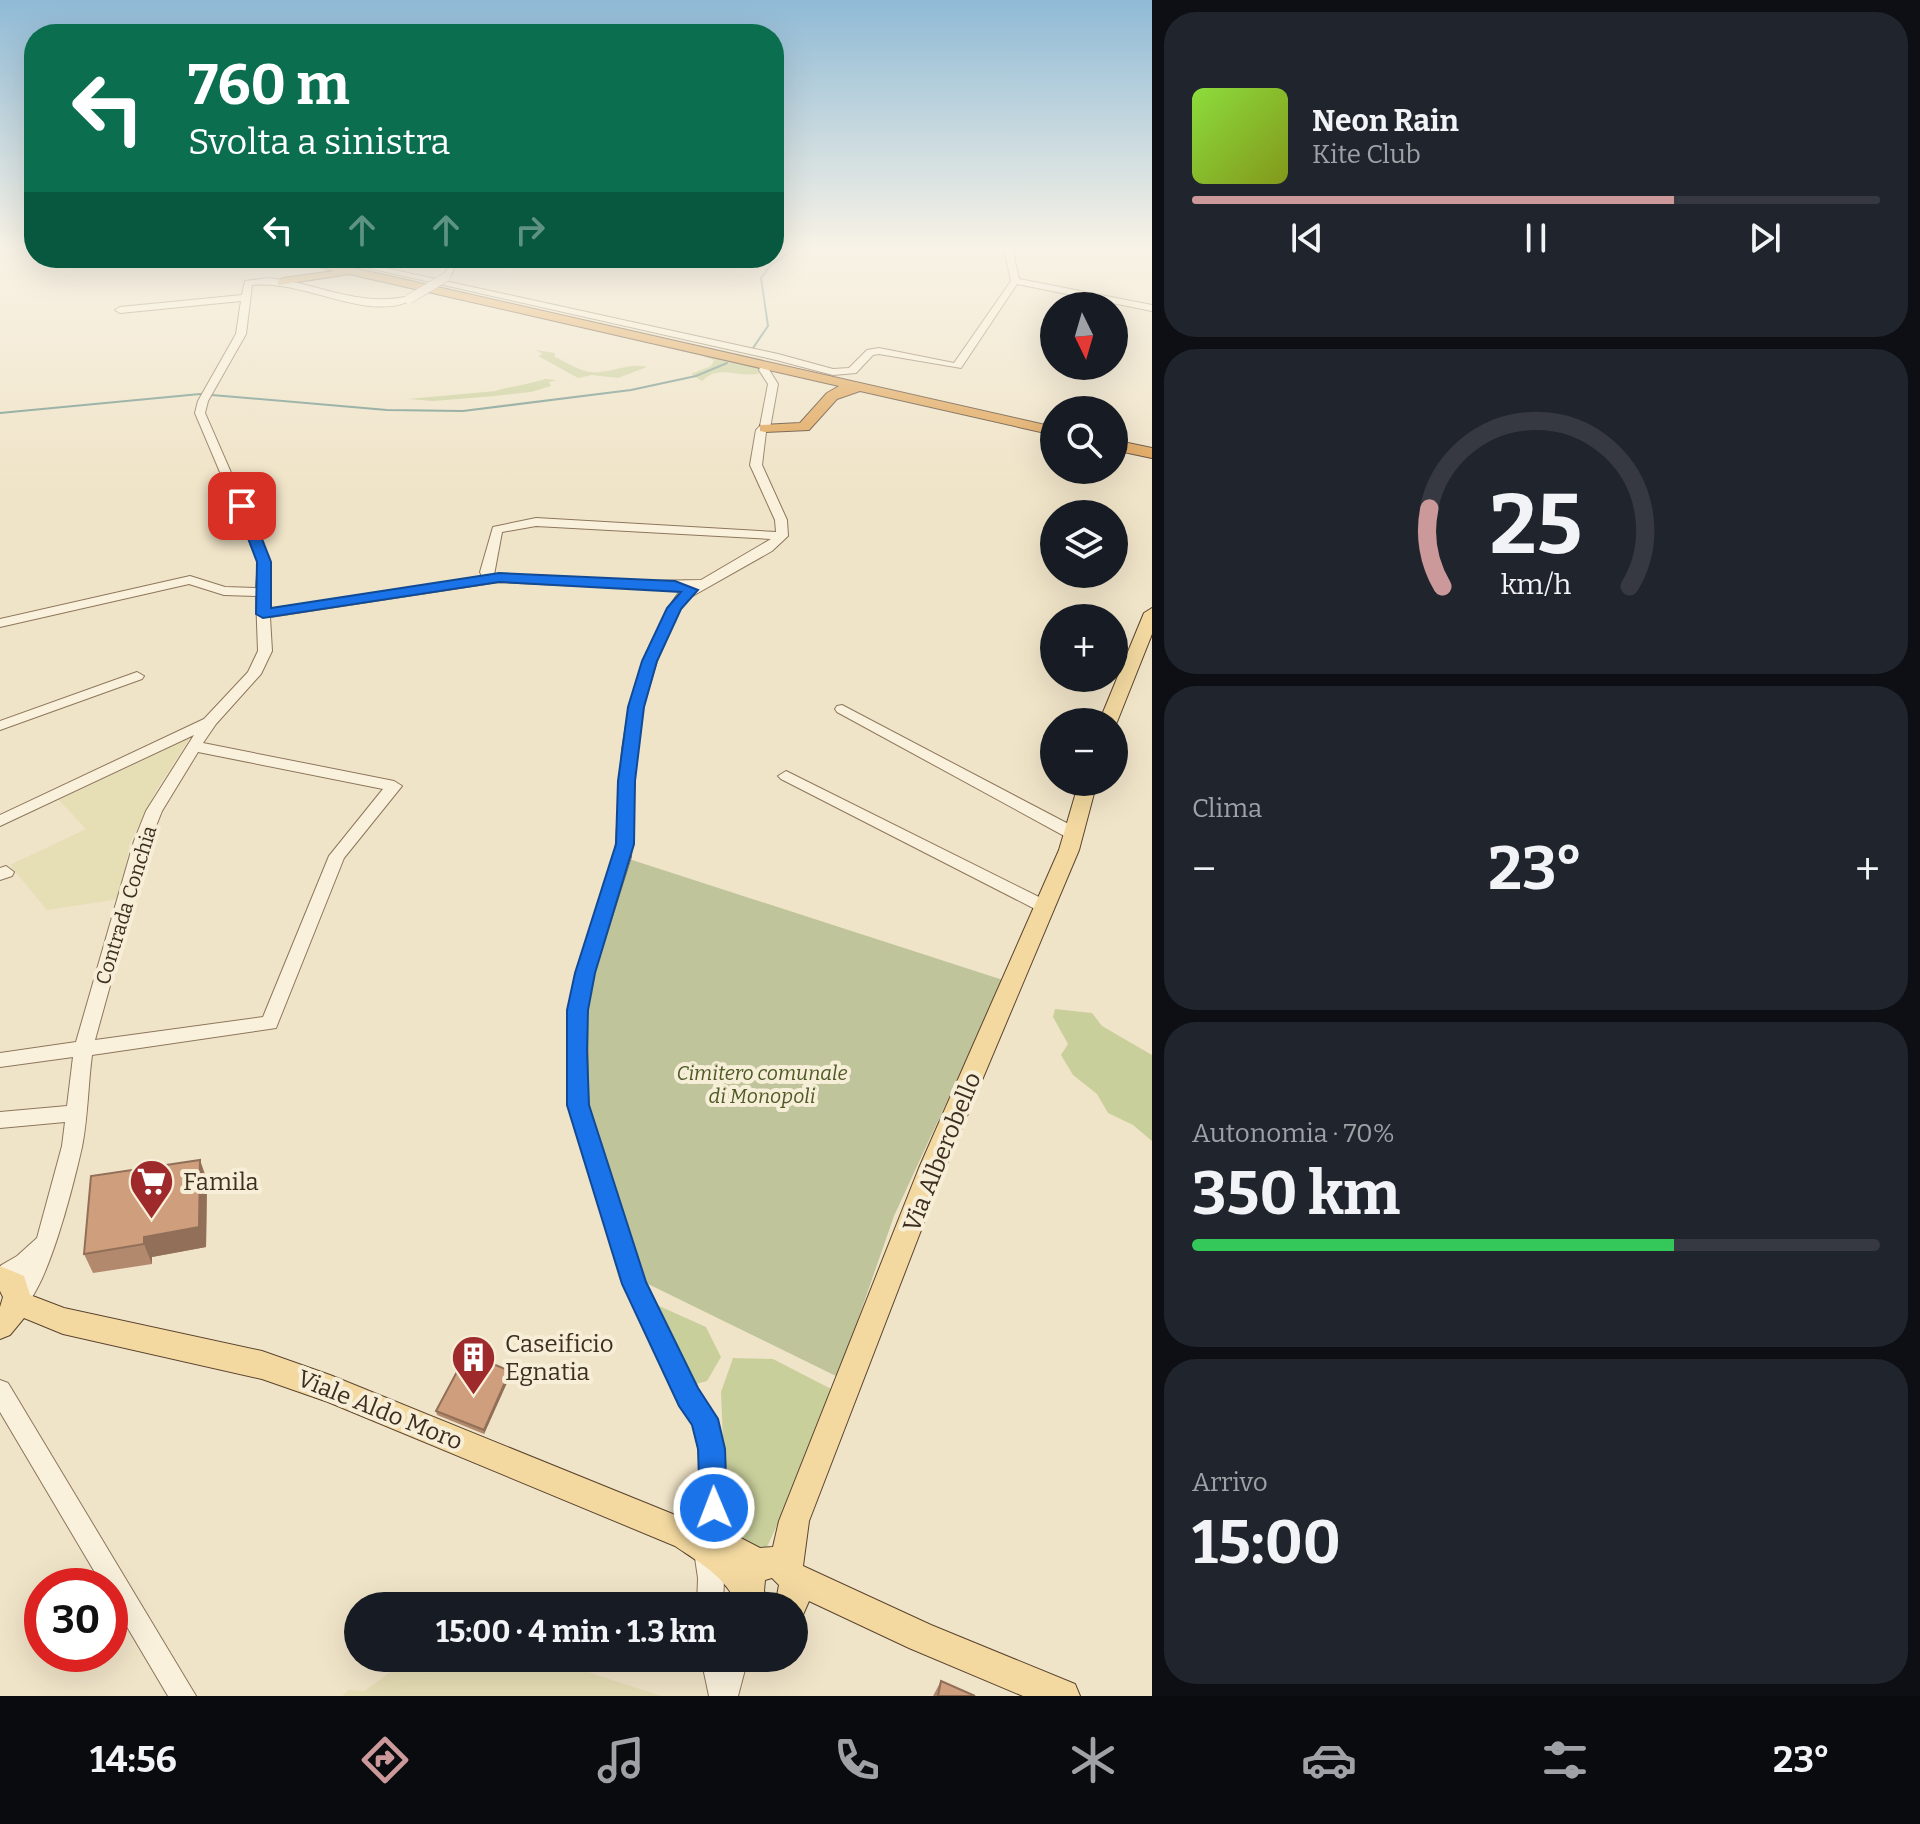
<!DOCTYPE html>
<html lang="it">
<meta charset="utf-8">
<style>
:root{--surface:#171b24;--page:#20242c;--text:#f1f3f6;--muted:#9ea1a6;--line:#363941;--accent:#cc999b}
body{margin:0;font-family:Bitter,serif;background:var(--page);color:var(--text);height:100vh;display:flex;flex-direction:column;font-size:30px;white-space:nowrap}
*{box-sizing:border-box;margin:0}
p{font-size:26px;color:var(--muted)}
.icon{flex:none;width:44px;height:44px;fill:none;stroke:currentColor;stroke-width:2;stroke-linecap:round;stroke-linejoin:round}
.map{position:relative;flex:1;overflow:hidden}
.panel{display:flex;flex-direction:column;gap:12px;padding:12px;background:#0d0f14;width:768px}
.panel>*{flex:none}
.top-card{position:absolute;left:24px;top:24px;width:760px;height:244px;border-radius:32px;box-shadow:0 8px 32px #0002;background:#0b6e4f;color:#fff;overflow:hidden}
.needle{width:52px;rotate:175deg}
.controls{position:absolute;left:1040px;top:292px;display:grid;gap:16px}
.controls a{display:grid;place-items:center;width:88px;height:88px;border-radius:50%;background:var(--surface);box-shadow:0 8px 32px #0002;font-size:40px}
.speed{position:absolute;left:24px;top:1568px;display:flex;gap:16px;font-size:40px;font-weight:700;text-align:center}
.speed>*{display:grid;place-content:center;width:104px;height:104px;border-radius:50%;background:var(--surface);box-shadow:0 8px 32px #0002;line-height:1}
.speed .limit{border:12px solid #d22;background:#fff;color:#111}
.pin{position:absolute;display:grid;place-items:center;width:68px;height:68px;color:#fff;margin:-34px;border-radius:16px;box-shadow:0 4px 12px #0006}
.me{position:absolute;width:88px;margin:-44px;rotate:359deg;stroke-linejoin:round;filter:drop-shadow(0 0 6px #0008)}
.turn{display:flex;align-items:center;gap:28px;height:168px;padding:0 32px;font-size:36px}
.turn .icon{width:104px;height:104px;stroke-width:2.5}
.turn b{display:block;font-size:56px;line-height:68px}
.lanes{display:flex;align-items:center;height:76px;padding:0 32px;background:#0003;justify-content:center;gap:40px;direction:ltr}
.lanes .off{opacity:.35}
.big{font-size:60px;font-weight:700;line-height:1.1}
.panel .tile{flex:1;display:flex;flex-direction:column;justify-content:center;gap:12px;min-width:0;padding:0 28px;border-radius:32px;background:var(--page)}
.panel .dial{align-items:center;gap:0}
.dial svg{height:208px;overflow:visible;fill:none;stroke:var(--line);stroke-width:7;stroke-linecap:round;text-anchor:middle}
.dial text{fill:var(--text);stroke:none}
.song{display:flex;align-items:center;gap:24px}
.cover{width:96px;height:96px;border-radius:12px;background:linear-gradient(135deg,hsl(90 70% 55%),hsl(70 70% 35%))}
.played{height:8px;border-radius:4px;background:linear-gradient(90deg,var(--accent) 70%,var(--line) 70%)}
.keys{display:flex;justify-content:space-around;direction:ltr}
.heat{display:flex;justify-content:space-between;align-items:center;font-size:44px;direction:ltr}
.charge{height:12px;border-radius:6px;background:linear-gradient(90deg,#34c759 70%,var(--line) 0)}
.trip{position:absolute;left:344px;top:1592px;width:464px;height:80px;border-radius:40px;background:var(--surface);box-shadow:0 8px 32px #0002;font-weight:700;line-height:80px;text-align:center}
.menu{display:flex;height:128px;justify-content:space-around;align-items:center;background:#090b0e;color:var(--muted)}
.menu .icon{width:56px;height:56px}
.menu .current{color:var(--accent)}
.menu b{font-size:36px;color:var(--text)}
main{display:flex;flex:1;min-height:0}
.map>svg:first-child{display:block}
.farmland{fill:#e6deb5}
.green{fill:#c9cf9b}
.cemetery{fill:#bfc49a}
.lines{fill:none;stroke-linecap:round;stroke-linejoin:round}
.stream{stroke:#6f938a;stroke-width:2}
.minor-casing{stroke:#8d765c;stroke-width:2}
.major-casing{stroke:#5b4430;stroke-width:2}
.highway-casing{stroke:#5b4430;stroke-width:2}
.minor{fill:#faf1dc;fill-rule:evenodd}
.major{fill:#f3d9a0;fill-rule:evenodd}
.highway{fill:#e0a458;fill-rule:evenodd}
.minor-bridge-casing{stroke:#8d765c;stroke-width:10;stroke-linecap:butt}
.minor-bridge{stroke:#faf1dc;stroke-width:9}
.wall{fill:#b2896c}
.shaded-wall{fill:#916f58}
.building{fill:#cf9f7d;stroke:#916f58;stroke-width:2}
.route{fill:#1a73e8;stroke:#114b97;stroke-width:2}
.labels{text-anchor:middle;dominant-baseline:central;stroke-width:8;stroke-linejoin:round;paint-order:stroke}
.street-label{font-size:20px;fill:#3d2e20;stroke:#f7eed8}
.park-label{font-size:20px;font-style:italic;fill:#4d5a26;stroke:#f7eed8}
.near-street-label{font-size:24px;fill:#3d2e20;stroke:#f7eed8}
.near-poi-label{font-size:24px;fill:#3d2e20;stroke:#f7eed8;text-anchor:start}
</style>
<main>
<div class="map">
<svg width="1152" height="1696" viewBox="0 0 1152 1696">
<rect width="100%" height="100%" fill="#f0e4c8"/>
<g class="farmland">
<path d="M 190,738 L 157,789 L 130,843 L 119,899 L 47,910 L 10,865 L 86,829 L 59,800 Z"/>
<path d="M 446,1658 L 545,1658 L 661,1696 L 342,1696 L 349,1690 L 365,1691 L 405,1660 L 427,1673 Z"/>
</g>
<g class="green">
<path d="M 535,350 L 555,353 L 555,357 C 567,362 577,370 590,372 C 609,374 630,362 647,367 L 618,378 L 592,375 L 578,378 L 538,356 L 543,354 Z"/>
<path d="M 709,355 L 763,369 L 763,372 C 743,381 721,362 702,381 L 691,374 L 711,366 L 714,360 L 704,357 Z"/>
<path d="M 545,379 L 557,380 L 549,382 L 551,386 L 531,392 L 495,396 L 433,401 L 408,399 L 496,391 C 499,389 534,383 545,379 Z"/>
<path d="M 1055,1009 L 1092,1013 L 1102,1026 L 1152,1055 L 1152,1141 L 1133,1125 L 1108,1113 L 1097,1094 L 1073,1075 L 1061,1055 L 1068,1044 L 1053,1017 Z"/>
<path d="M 657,1305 L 706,1327 L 721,1357 L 707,1381 L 696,1384 Z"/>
<path d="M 733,1358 L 773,1359 L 839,1393 L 765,1551 L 727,1535 L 721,1392 Z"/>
</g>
<path class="cemetery" d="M 629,859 L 1003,980 L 894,1216 L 838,1377 L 646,1283 L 585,1100 L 590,974 Z"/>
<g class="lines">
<g class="stream">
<path d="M 753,348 L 768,326 L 761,278 L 771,265 L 795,248"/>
<path d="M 0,413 L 200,394 L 387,410 L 463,411 L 631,390 L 696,376 L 727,363"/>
</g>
<defs>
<g id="minor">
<path d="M 1004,248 L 1012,248 L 1019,279 L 1152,305 L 1152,311 L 1017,284 L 961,368 L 879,354 L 873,355 L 856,373 L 833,375 L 776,360 L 324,258 L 340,258 L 778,354 L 833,369 L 849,368 L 867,350 L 879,348 L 954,363 L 1011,281 Z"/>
<path d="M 433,258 L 443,258 L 456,265 L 449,279 L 442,277 L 448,268 Z"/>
<path d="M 269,278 C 317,283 360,308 409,296 L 414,299 C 369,324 305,279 252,285 L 246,334 L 208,401 L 205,413 L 270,562 L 269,609 L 482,577 L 480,572 L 493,527 L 536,518 L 776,532 L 775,520 L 750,465 L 756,430 L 760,426 L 768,384 L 759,370 L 760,368 L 768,368 L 778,384 L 770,428 L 766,432 L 762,465 L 787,520 L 788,536 L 772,551 L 689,598 L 680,609 L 657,661 L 643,707 L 636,750 L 631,857 L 594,973 L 587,1010 L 588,1105 L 645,1283 L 696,1389 L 716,1419 L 723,1449 L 726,1488 L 722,1537 L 717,1547 L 724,1578 L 723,1606 L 697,1606 L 698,1578 L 694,1551 L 699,1541 L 702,1488 L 699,1449 L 694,1424 L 680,1405 L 624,1284 L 568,1105 L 569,1010 L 576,973 L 615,857 L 622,750 L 629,707 L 643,661 L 668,608 L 679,592 L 689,587 L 644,589 L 499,582 L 270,617 L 272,651 L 261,674 L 216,724 L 203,743 L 394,781 L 402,786 L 344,858 L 276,1028 L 92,1055 C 88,1085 88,1117 82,1147 C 75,1178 46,1300 18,1311 L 10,1308 L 7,1301 L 21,1276 L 0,1287 L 0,1266 L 17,1256 L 37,1238 L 62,1146 L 65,1122 L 0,1128 L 0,1112 L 67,1106 L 73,1057 L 0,1067 L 0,1053 L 76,1042 L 134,841 L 146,811 L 194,735 L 0,826 L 0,815 L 204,719 L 248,672 L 258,651 L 256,596 L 224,595 L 189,584 L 0,627 L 0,619 L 190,576 L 225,587 L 256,588 L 258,562 L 195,413 L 198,401 L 236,334 L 241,301 L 120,313 L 115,310 L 120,307 L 242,295 L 245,281 ZM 536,526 L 771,539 L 701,580 L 644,581 L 494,575 L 502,532 ZM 198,752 L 383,789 L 329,856 L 263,1017 L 95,1040 L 150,841 L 162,811 Z"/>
<path d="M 137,672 L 144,676 L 142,679 L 0,730 L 0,721 Z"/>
<path d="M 842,705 L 1080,830 L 1082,834 L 1074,839 L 1068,838 L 837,712 L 835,709 L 837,706 Z"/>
<path d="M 786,771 L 1051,903 L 1053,907 L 1051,911 L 1039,911 L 781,779 L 778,776 Z"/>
<path d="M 6,866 L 14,872 L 12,876 L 0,880 L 0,868 Z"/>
<path d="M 0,1380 L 8,1383 L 196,1696 L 168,1696 L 110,1598 L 110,1586 L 103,1586 L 0,1412 Z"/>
<path d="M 701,1658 L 748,1658 L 738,1696 L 709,1696 Z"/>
</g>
<g id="major">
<path d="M 1152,608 L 1152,634 L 1117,722 L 1114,726 L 1114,722 L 1099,722 L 1144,613 Z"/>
<path d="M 1079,782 L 1097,782 L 1079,850 L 945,1168 L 809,1521 L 803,1566 L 931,1625 L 1075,1684 L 1080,1696 L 1023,1696 L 909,1648 L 809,1601 L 802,1617 L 794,1621 L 794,1606 L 775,1606 L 779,1585 L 772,1578 L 765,1580 L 764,1591 L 771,1606 L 738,1606 C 726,1577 700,1563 675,1546 L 328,1402 L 262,1379 L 63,1334 L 24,1318 L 10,1335 L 0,1339 L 0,1307 L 3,1297 L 0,1291 L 0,1266 L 24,1276 L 30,1295 L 64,1308 L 262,1351 L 330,1375 L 690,1521 L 710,1522 L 760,1548 L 773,1547 L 779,1521 L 919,1168 L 1059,850 Z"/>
</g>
<g id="highway">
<path d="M 288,258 L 310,258 L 1054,427 L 1054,435 L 860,391 L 837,399 L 809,430 L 765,432 L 760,431 L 760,425 L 800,423 L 827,393 L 839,386 L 349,274 L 279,285 L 277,282 L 283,278 L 334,271 Z"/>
<path d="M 1114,440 L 1152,448 L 1152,458 L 1114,450 Z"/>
</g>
</defs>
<use href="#minor" class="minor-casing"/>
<use href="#major" class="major-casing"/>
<use href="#highway" class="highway-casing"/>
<use href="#minor" class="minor"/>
<use href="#major" class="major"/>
<use href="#highway" class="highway"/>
<defs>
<path id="minor-bridge" d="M 409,299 L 446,277"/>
</defs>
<use href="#minor-bridge" class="minor-bridge-casing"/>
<use href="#minor-bridge" class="minor-bridge"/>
</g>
<g class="wall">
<path d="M 207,1180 L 206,1247 L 152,1257 L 152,1264 L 93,1273 L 84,1254 Z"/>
<path d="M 510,1371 L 510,1376 L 484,1434 L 437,1415 L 436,1411 Z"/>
<path d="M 941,1681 L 975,1696 L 933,1696 Z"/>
</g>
<g class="shaded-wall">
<path d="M 200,1160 L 207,1180 L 206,1247 L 152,1257 L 152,1264 L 144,1244 L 144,1237 Z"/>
<path d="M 510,1371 L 510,1376 L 484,1434 L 484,1430 Z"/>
</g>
<g class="building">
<path d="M 200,1160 L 199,1227 L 144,1237 L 144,1244 L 84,1254 L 91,1176 Z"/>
<path d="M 467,1353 L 510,1371 L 484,1430 L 436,1411 Z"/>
<path d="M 941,1681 L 975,1696 L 938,1696 Z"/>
</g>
<linearGradient id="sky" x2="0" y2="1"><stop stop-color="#8fbad6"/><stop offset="0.51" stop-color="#f8f3e6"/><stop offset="1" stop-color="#f8f3e6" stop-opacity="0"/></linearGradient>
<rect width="1152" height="485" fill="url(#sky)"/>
<path class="route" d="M 242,502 L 249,506 L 271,562 L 271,608 L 499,573 L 675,581 L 698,590 L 681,609 L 657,661 L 644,707 L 635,781 L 634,844 L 595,973 L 588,1010 L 587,1051 L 589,1105 L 646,1282 L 698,1388 L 718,1419 L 725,1449 L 727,1508 L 723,1517 L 714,1521 L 704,1517 L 700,1508 L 698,1449 L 692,1425 L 679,1406 L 622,1284 L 567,1105 L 567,1010 L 575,973 L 616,844 L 618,781 L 628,707 L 642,661 L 667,608 L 681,592 L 499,582 L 263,618 L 256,614 L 257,562 L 236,506 Z"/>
<defs>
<symbol id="supermarket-pin" viewBox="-11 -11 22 30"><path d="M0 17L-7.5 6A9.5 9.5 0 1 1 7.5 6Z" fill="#9e2a2b" stroke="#f7eed8"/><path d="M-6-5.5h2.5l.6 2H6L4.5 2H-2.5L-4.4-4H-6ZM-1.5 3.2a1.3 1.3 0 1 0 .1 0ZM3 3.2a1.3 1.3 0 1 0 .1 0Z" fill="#fff"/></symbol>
<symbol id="building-pin" viewBox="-11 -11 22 30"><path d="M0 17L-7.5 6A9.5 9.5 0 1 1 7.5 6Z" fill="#9e2a2b" stroke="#f7eed8"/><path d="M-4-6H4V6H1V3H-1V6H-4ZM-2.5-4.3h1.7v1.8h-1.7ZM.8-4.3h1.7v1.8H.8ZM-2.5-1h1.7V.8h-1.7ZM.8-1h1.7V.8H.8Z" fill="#fff"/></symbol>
</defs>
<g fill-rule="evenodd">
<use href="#supermarket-pin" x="126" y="1156" width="51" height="69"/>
<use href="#building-pin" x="448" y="1332" width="51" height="69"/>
</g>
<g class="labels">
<g class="street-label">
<text transform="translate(126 905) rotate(-73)">Contrada Conchia</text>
</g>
<g class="park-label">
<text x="762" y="1073">Cimitero comunale<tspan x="762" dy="23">di Monopoli</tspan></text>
</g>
<g class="near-street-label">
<text transform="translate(942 1152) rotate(-68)">Via Alberobello</text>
<text transform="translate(380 1410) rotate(22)">Viale Aldo Moro</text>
</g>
<g class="near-poi-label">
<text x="183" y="1182">Famila</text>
<text x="505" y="1344">Caseificio<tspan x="505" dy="28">Egnatia</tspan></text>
</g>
</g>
</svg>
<div class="controls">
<a><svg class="needle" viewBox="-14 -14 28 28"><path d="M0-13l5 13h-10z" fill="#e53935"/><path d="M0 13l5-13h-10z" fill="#9ea1a6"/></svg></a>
<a><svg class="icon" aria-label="search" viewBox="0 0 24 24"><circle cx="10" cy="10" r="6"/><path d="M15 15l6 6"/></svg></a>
<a><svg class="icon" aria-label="layers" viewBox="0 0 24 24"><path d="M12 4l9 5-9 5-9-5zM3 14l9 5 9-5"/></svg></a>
<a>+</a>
<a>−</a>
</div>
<div class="speed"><div class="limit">30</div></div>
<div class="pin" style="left:242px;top:506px;background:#d93025"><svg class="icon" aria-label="arrive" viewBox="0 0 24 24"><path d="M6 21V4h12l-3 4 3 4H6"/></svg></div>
<svg class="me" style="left:714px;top:1508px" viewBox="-20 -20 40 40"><circle r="17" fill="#1a73e8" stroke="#fff" stroke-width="3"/><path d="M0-11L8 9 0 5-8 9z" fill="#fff"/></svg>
<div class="trip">15:00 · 4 min · 1.3 km</div>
<div class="top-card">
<div class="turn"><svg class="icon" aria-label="left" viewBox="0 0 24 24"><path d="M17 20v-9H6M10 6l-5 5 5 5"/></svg><div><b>760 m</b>Svolta a sinistra</div></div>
<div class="lanes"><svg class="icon" aria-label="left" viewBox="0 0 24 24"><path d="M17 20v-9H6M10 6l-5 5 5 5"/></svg><svg class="icon off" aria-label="ahead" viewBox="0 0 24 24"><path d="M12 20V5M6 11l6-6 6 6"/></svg><svg class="icon off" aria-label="ahead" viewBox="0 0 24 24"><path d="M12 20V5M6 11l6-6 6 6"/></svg><svg class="icon off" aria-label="right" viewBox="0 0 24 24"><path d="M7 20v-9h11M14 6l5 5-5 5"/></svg></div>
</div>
</div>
<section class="panel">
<div class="tile">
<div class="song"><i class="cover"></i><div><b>Neon Rain</b><p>Kite Club</p></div></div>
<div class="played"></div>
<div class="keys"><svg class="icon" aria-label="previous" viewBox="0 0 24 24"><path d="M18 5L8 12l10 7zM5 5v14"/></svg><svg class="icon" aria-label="pause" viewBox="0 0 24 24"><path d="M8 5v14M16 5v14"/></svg><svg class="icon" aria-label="next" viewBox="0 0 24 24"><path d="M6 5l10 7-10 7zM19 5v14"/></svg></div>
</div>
<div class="tile dial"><svg viewBox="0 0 100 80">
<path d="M14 69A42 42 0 1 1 86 69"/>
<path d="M14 69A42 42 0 0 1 9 39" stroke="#cc999b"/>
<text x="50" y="56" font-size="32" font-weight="700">25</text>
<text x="50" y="72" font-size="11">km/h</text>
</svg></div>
<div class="tile"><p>Clima</p>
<div class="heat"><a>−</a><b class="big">23°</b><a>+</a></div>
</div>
<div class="tile"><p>Autonomia · 70%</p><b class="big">350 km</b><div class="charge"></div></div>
<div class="tile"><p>Arrivo</p><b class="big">15:00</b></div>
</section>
</main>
<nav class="menu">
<b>14:56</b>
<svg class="icon current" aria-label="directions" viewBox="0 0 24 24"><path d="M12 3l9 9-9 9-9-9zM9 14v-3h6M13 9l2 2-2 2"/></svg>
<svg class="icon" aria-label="music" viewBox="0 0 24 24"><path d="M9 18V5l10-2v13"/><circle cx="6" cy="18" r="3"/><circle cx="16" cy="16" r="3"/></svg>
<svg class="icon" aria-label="phone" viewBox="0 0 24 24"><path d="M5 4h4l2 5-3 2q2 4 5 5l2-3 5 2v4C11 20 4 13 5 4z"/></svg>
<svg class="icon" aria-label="climate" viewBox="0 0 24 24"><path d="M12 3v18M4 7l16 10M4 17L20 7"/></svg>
<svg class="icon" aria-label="car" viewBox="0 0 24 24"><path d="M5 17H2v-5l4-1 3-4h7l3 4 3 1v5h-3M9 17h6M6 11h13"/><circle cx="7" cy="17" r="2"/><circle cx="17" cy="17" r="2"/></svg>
<svg class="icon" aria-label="filters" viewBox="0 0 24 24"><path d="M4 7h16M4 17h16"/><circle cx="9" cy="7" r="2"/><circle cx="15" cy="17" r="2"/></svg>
<b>23°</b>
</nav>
